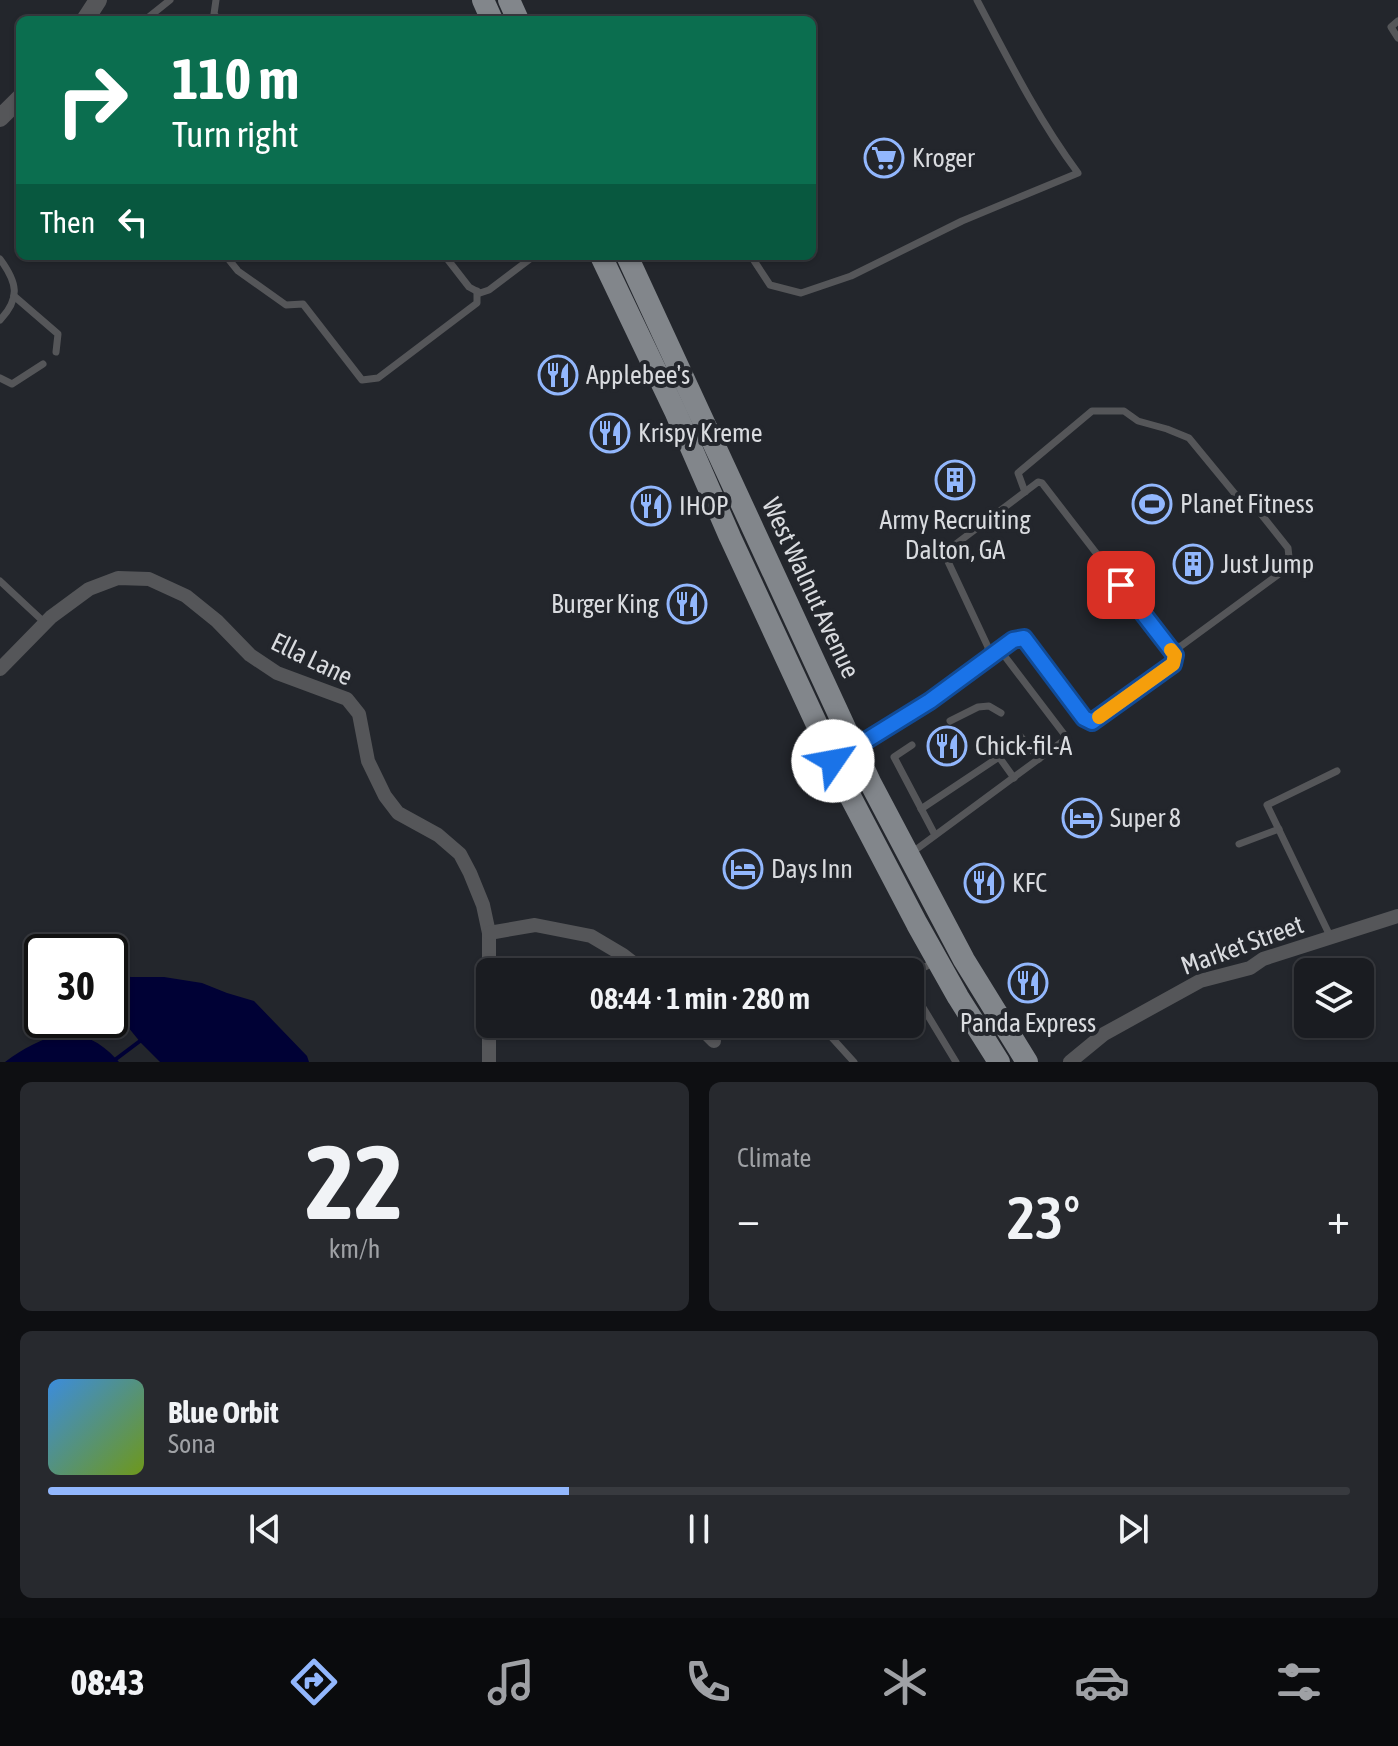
<!DOCTYPE html>
<meta charset="utf-8">
<style>
:root{--surface:#1a1c21;--page:#27292e;--text:#f1f3f6;--muted:#9fa1a5;--line:#383a3f;--accent:#92b7fd}
body{margin:0;font-family:"Asap Condensed",sans-serif;background:var(--page);color:var(--text);height:100vh;display:flex;flex-direction:column;font-size:30px;white-space:nowrap}
*{box-sizing:border-box;margin:0}
p{font-size:26px;color:var(--muted)}
.icon{flex:none;width:44px;height:44px;fill:none;stroke:currentColor;stroke-width:2;stroke-linecap:round;stroke-linejoin:round}
.map{position:relative;height:1062px;overflow:hidden}
.details{display:flex;flex-direction:column;gap:20px;padding:20px;background:#0e0f12;flex:1}
.details>*{flex:none}
.top-card{position:absolute;left:16px;top:16px;width:800px;height:244px;border-radius:12px;box-shadow:0 2px 6px #0004,0 0 0 2px var(--line);background:#0b6e4f;color:#fff;overflow:hidden}
.fabs{position:absolute;left:1294px;top:958px;display:grid;gap:16px}
.fabs a{display:grid;place-items:center;width:80px;height:80px;border-radius:12px;background:var(--surface);box-shadow:0 2px 6px #0004,0 0 0 2px var(--line);font-size:40px}
.speed{position:absolute;left:24px;top:934px;display:flex;gap:16px;font-size:40px;font-weight:700;text-align:center}
.speed>*{display:grid;place-content:center;width:104px;height:104px;border-radius:50%;background:var(--surface);box-shadow:0 2px 6px #0004,0 0 0 2px var(--line);line-height:1}
.speed .limit{border:4px solid #111;border-radius:12px;background:#fff;color:#111}
.pin{position:absolute;display:grid;place-items:center;width:68px;height:68px;color:#fff;margin:-34px;border-radius:16px;box-shadow:0 4px 12px #0006}
.me{position:absolute;width:88px;margin:-44px;rotate:57deg;stroke-linejoin:round;filter:drop-shadow(0 0 6px #0008)}
.turn{display:flex;align-items:center;gap:28px;height:168px;padding:0 24px;font-size:36px}
.turn .icon{width:104px;height:104px;stroke-width:2.5}
.turn b{display:block;font-size:56px;line-height:68px}
.then{display:flex;align-items:center;height:76px;padding:0 24px;background:#0003;gap:16px;font-size:30px}
.big{font-size:60px;font-weight:600;line-height:1.1}
.details .widget{flex:1;display:flex;flex-direction:column;justify-content:center;gap:12px;min-width:0;padding:0 28px;border-radius:12px;background:var(--page)}
.details .dial{align-items:center;gap:0}
.dial b{font-size:104px;line-height:1}
.song{display:flex;align-items:center;gap:24px}
.cover{width:96px;height:96px;border-radius:12px;background:linear-gradient(135deg,hsl(210 70% 55%),hsl(80 70% 35%))}
.played{height:8px;border-radius:4px;background:linear-gradient(90deg,var(--accent) 40%,var(--line) 40%)}
.keys{display:flex;justify-content:space-around;direction:ltr}
.heat{display:flex;justify-content:space-between;align-items:center;font-size:44px;direction:ltr}
.details .tiles{flex:1;display:grid;gap:20px;grid-template-columns:1fr 1fr}
.widget:last-child{grid-column:span 2}
.trip{position:absolute;left:476px;top:958px;width:448px;height:80px;border-radius:12px;background:var(--surface);box-shadow:0 2px 6px #0004,0 0 0 2px var(--line);font-weight:600;line-height:80px;text-align:center}
.dock{display:flex;height:128px;justify-content:space-around;align-items:center;background:#0a0b0d;color:var(--muted)}
.dock .icon{width:56px;height:56px}
.dock .active{color:var(--accent)}
.dock b{font-size:36px;color:var(--text)}
.map>svg:first-child{display:block}
.water{fill:#000135}
.lines{fill:none;stroke-linecap:round;stroke-linejoin:round}
.stream{stroke:#000135;stroke-width:4}
.service{stroke:#555659;stroke-width:7}
.minor{stroke:#555659;stroke-width:14}
.tertiary{stroke:#555659;stroke-width:18}
.primary{stroke:#82868b;stroke-width:22}
.route-casing{stroke:#114b97;stroke-width:20}
.route{stroke:#1a73e8;stroke-width:14}
.slow{stroke:#f59e0b;stroke-width:14}
.labels{text-anchor:middle;dominant-baseline:central;stroke-width:8;stroke-linejoin:round;paint-order:stroke}
.poi-label{font-size:26px;fill:#d9dbdf;stroke:#23262c;text-anchor:start}
.street-label{font-size:26px;fill:#d9dbdf;stroke:#23262c}
</style>
<div class="map">
<svg width="1398" height="1062" viewBox="0 0 1398 1062">
<rect width="100%" height="100%" fill="#23262c"/>
<g class="water">
<path d="M 110,972 L 131,977 L 164,977 L 202,983 L 227,993 L 254,1001 L 307,1056 L 309,1062 L 160,1062 L 141,1043 L 110,1005 Z"/>
<path d="M 64,1032 C 88,1035 103,1044 119,1062 L 5,1062 C 23,1048 42,1039 64,1032 Z"/>
</g>
<g class="lines">
<path class="stream" d="M 116,1059 L 140,1041"/>
<g class="service">
<path d="M 216,0 L 214,14 L 219,20"/>
<path d="M 145,20 L 170,0"/>
<path d="M 1398,21 L 1391,27 L 1398,38"/>
<path d="M 226,256 L 238,271 L 286,305 L 303,304 L 362,380 L 378,378 L 477,303 L 477,291"/>
<path d="M 445,256 L 469,287 L 480,293 L 489,290 L 534,256"/>
<path d="M 751,256 L 770,285 L 801,293 L 851,276 L 962,221 L 1078,173 C 1038,119 1008,59 977,0"/>
<path d="M 0,259 C 17,282 21,298 0,320"/>
<path d="M 14,296 L 58,334 L 56,352"/>
<path d="M 0,378 L 12,384 L 43,364"/>
<path d="M 1025,492 L 1018,473 L 1092,411 L 1124,411 L 1138,421 L 1167,429 L 1189,438 L 1240,500 L 1249,499 L 1288,548 L 1290,566 L 1181,646 L 1169,647"/>
<path d="M 0,581 L 45,623"/>
<path d="M 950,721 L 978,707 L 989,706 L 1001,713"/>
<path d="M 1021,737 L 1039,759"/>
<path d="M 912,745 L 894,757 L 935,835"/>
<path d="M 855,746 L 930,701 L 987,658 L 988,647 L 944,553 L 1038,482 L 1042,483 L 1175,655 L 1173,664 L 1092,722 L 1084,718 L 1024,638 L 1013,640 L 987,658"/>
<path d="M 921,809 L 999,757 L 1014,778"/>
<path d="M 1239,844 L 1279,829"/>
<path d="M 910,854 L 1067,738 L 1000,650"/>
<path d="M 1331,938 L 1267,805 L 1337,771"/>
<path d="M 910,974 L 933,963"/>
<path d="M 910,986 L 956,1062"/>
<path d="M 832,1024 L 824,1029 L 854,1062"/>
</g>
<g class="minor">
<path d="M 0,669 L 51,617 L 89,589 L 118,578 L 149,579 L 186,596 L 217,621 L 250,655 L 277,673 L 347,699 L 359,714 L 368,761 L 385,796 L 398,813 L 438,835 L 460,854 L 470,873 L 483,905 L 489,933 L 489,1062"/>
<path d="M 489,933 L 535,925 L 591,936 L 623,955 L 645,972"/>
<path d="M 697,1024 L 714,1041"/>
<path d="M 1070,1062 L 1104,1034 L 1200,981 L 1250,968 L 1263,959 L 1398,916"/>
</g>
<g class="tertiary">
<path d="M 85,20 L 98,0"/>
<path d="M 0,118 L 20,98"/>
</g>
<g class="primary">
<path d="M 483,0 L 492,20"/>
<path d="M 509,0 L 518,20"/>
<path d="M 601,256 L 676,413 L 730,537 L 850,796 L 917,924 L 958,997 L 999,1062"/>
<path d="M 627,256 L 871,784 L 964,960 L 1027,1062"/>
</g>
</g>
<g class="lines">
<defs>
<path id="route" d="M 833,761 L 930,701 L 1013,640 L 1024,638 L 1084,718 L 1092,722 L 1173,664 L 1175,655 L 1121,585"/>
</defs>
<use href="#route" class="route-casing"/>
<use href="#route" class="route"/>
<path class="slow" d="M 1099,717 L 1173,664 L 1175,655 L 1171,650"/>
</g>
<defs>
<symbol id="supermarket-ring" viewBox="-11 -11 22 22"><circle r="9.5" fill="#23262c" stroke="#92b7fd" stroke-width="1.5"/><path d="M-6-5.5h2.5l.6 2H6L4.5 2H-2.5L-4.4-4H-6ZM-1.5 3.2a1.3 1.3 0 1 0 .1 0ZM3 3.2a1.3 1.3 0 1 0 .1 0Z" fill="#92b7fd"/></symbol>
<symbol id="restaurant-ring" viewBox="-11 -11 22 22"><circle r="9.5" fill="#23262c" stroke="#92b7fd" stroke-width="1.5"/><path d="M-5-6h1v4h1v-4h1v4h1v-4h1v5L-1.5 .5V6h-2V.5L-5-1ZM5-6V6H3V1.5H1.5Q1.5-4 5-6Z" fill="#92b7fd"/></symbol>
<symbol id="building-ring" viewBox="-11 -11 22 22"><circle r="9.5" fill="#23262c" stroke="#92b7fd" stroke-width="1.5"/><path d="M-4-6H4V6H1V3H-1V6H-4ZM-2.5-4.3h1.7v1.8h-1.7ZM.8-4.3h1.7v1.8H.8ZM-2.5-1h1.7V.8h-1.7ZM.8-1h1.7V.8H.8Z" fill="#92b7fd"/></symbol>
<symbol id="stadium-ring" viewBox="-11 -11 22 22"><circle r="9.5" fill="#23262c" stroke="#92b7fd" stroke-width="1.5"/><path d="M0-5a6.5 5 0 1 0 0 10a6.5 5 0 1 0 0-10ZM-3.5-1.8h7v3.6h-7Z" fill="#92b7fd"/></symbol>
<symbol id="hotel-ring" viewBox="-11 -11 22 22"><circle r="9.5" fill="#23262c" stroke="#92b7fd" stroke-width="1.5"/><path d="M-6-4.5h1.5V1H6V5H4.5V3h-9V5H-6ZM-4 0a1.8 1.8 0 1 1 3.6 0ZM.5 0V-2.5h3Q6-2.5 6 0Z" fill="#92b7fd"/></symbol>
</defs>
<g fill-rule="evenodd">
<use href="#supermarket-ring" x="862" y="136" width="44" height="44"/>
<use href="#restaurant-ring" x="536" y="353" width="44" height="44"/>
<use href="#restaurant-ring" x="588" y="411" width="44" height="44"/>
<use href="#building-ring" x="933" y="458" width="44" height="44"/>
<use href="#stadium-ring" x="1130" y="482" width="44" height="44"/>
<use href="#restaurant-ring" x="629" y="484" width="44" height="44"/>
<use href="#building-ring" x="1171" y="542" width="44" height="44"/>
<use href="#restaurant-ring" x="665" y="582" width="44" height="44"/>
<use href="#restaurant-ring" x="925" y="724" width="44" height="44"/>
<use href="#hotel-ring" x="1060" y="796" width="44" height="44"/>
<use href="#hotel-ring" x="721" y="847" width="44" height="44"/>
<use href="#restaurant-ring" x="962" y="861" width="44" height="44"/>
<use href="#restaurant-ring" x="1006" y="961" width="44" height="44"/>
</g>
<g class="labels">
<g class="poi-label">
<text x="912" y="158">Kroger</text>
<text x="586" y="375">Applebee's</text>
<text x="638" y="433">Krispy Kreme</text>
<text x="1180" y="504">Planet Fitness</text>
<text x="679" y="506">IHOP</text>
<text x="955" y="520" text-anchor="middle">Army Recruiting<tspan x="955" dy="30">Dalton, GA</tspan></text>
<text x="1221" y="564">Just Jump</text>
<text x="659" y="604" text-anchor="end">Burger King</text>
<text x="975" y="746">Chick-fil-A</text>
<text x="1110" y="818">Super 8</text>
<text x="771" y="869">Days Inn</text>
<text x="1012" y="883">KFC</text>
<text x="1028" y="1023" text-anchor="middle">Panda Express</text>
</g>
<g class="street-label">
<text transform="translate(811 588) rotate(65)">West Walnut Avenue</text>
<text transform="translate(312 659) rotate(26)">Ella Lane</text>
<text transform="translate(1242 945) rotate(-20)">Market Street</text>
</g>
</g>
</svg>
<div class="fabs">
<a><svg class="icon" aria-label="layers" viewBox="0 0 24 24"><path d="M12 4l9 5-9 5-9-5zM3 14l9 5 9-5"/></svg></a>
</div>
<div class="speed"><div class="limit">30</div></div>
<div class="pin" style="left:1121px;top:585px;background:#d93025"><svg class="icon" aria-label="arrive" viewBox="0 0 24 24"><path d="M6 21V4h12l-3 4 3 4H6"/></svg></div>
<svg class="me" style="left:833px;top:761px" viewBox="-20 -20 40 40"><circle r="19" fill="#fff"/><path d="M0-13L10 11 0 6-10 11z" fill="#1a73e8"/></svg>
<div class="trip">08:44 · 1 min · 280 m</div>
<div class="top-card">
<div class="turn"><svg class="icon" aria-label="right" viewBox="0 0 24 24"><path d="M7 20v-9h11M14 6l5 5-5 5"/></svg><div><b>110 m</b>Turn right</div></div>
<div class="then">Then<svg class="icon" aria-label="left" viewBox="0 0 24 24"><path d="M17 20v-9H6M10 6l-5 5 5 5"/></svg></div>
</div>
</div>
<section class="details">
<div class="tiles">
<div class="widget dial"><b>22</b><p>km/h</p></div>
<div class="widget"><p>Climate</p>
<div class="heat"><a>−</a><b class="big">23°</b><a>+</a></div>
</div>
<div class="widget">
<div class="song"><i class="cover"></i><div><b>Blue Orbit</b><p>Sona</p></div></div>
<div class="played"></div>
<div class="keys"><svg class="icon" aria-label="previous" viewBox="0 0 24 24"><path d="M18 5L8 12l10 7zM5 5v14"/></svg><svg class="icon" aria-label="pause" viewBox="0 0 24 24"><path d="M8 5v14M16 5v14"/></svg><svg class="icon" aria-label="next" viewBox="0 0 24 24"><path d="M6 5l10 7-10 7zM19 5v14"/></svg></div>
</div>
</div>
</section>
<nav class="dock">
<b>08:43</b>
<svg class="icon active" aria-label="directions" viewBox="0 0 24 24"><path d="M12 3l9 9-9 9-9-9zM9 14v-3h6M13 9l2 2-2 2"/></svg>
<svg class="icon" aria-label="music" viewBox="0 0 24 24"><path d="M9 18V5l10-2v13"/><circle cx="6" cy="18" r="3"/><circle cx="16" cy="16" r="3"/></svg>
<svg class="icon" aria-label="phone" viewBox="0 0 24 24"><path d="M5 4h4l2 5-3 2q2 4 5 5l2-3 5 2v4C11 20 4 13 5 4z"/></svg>
<svg class="icon" aria-label="climate" viewBox="0 0 24 24"><path d="M12 3v18M4 7l16 10M4 17L20 7"/></svg>
<svg class="icon" aria-label="car" viewBox="0 0 24 24"><path d="M5 17H2v-5l4-1 3-4h7l3 4 3 1v5h-3M9 17h6M6 11h13"/><circle cx="7" cy="17" r="2"/><circle cx="17" cy="17" r="2"/></svg>
<svg class="icon" aria-label="filters" viewBox="0 0 24 24"><path d="M4 7h16M4 17h16"/><circle cx="9" cy="7" r="2"/><circle cx="15" cy="17" r="2"/></svg>
</nav>
